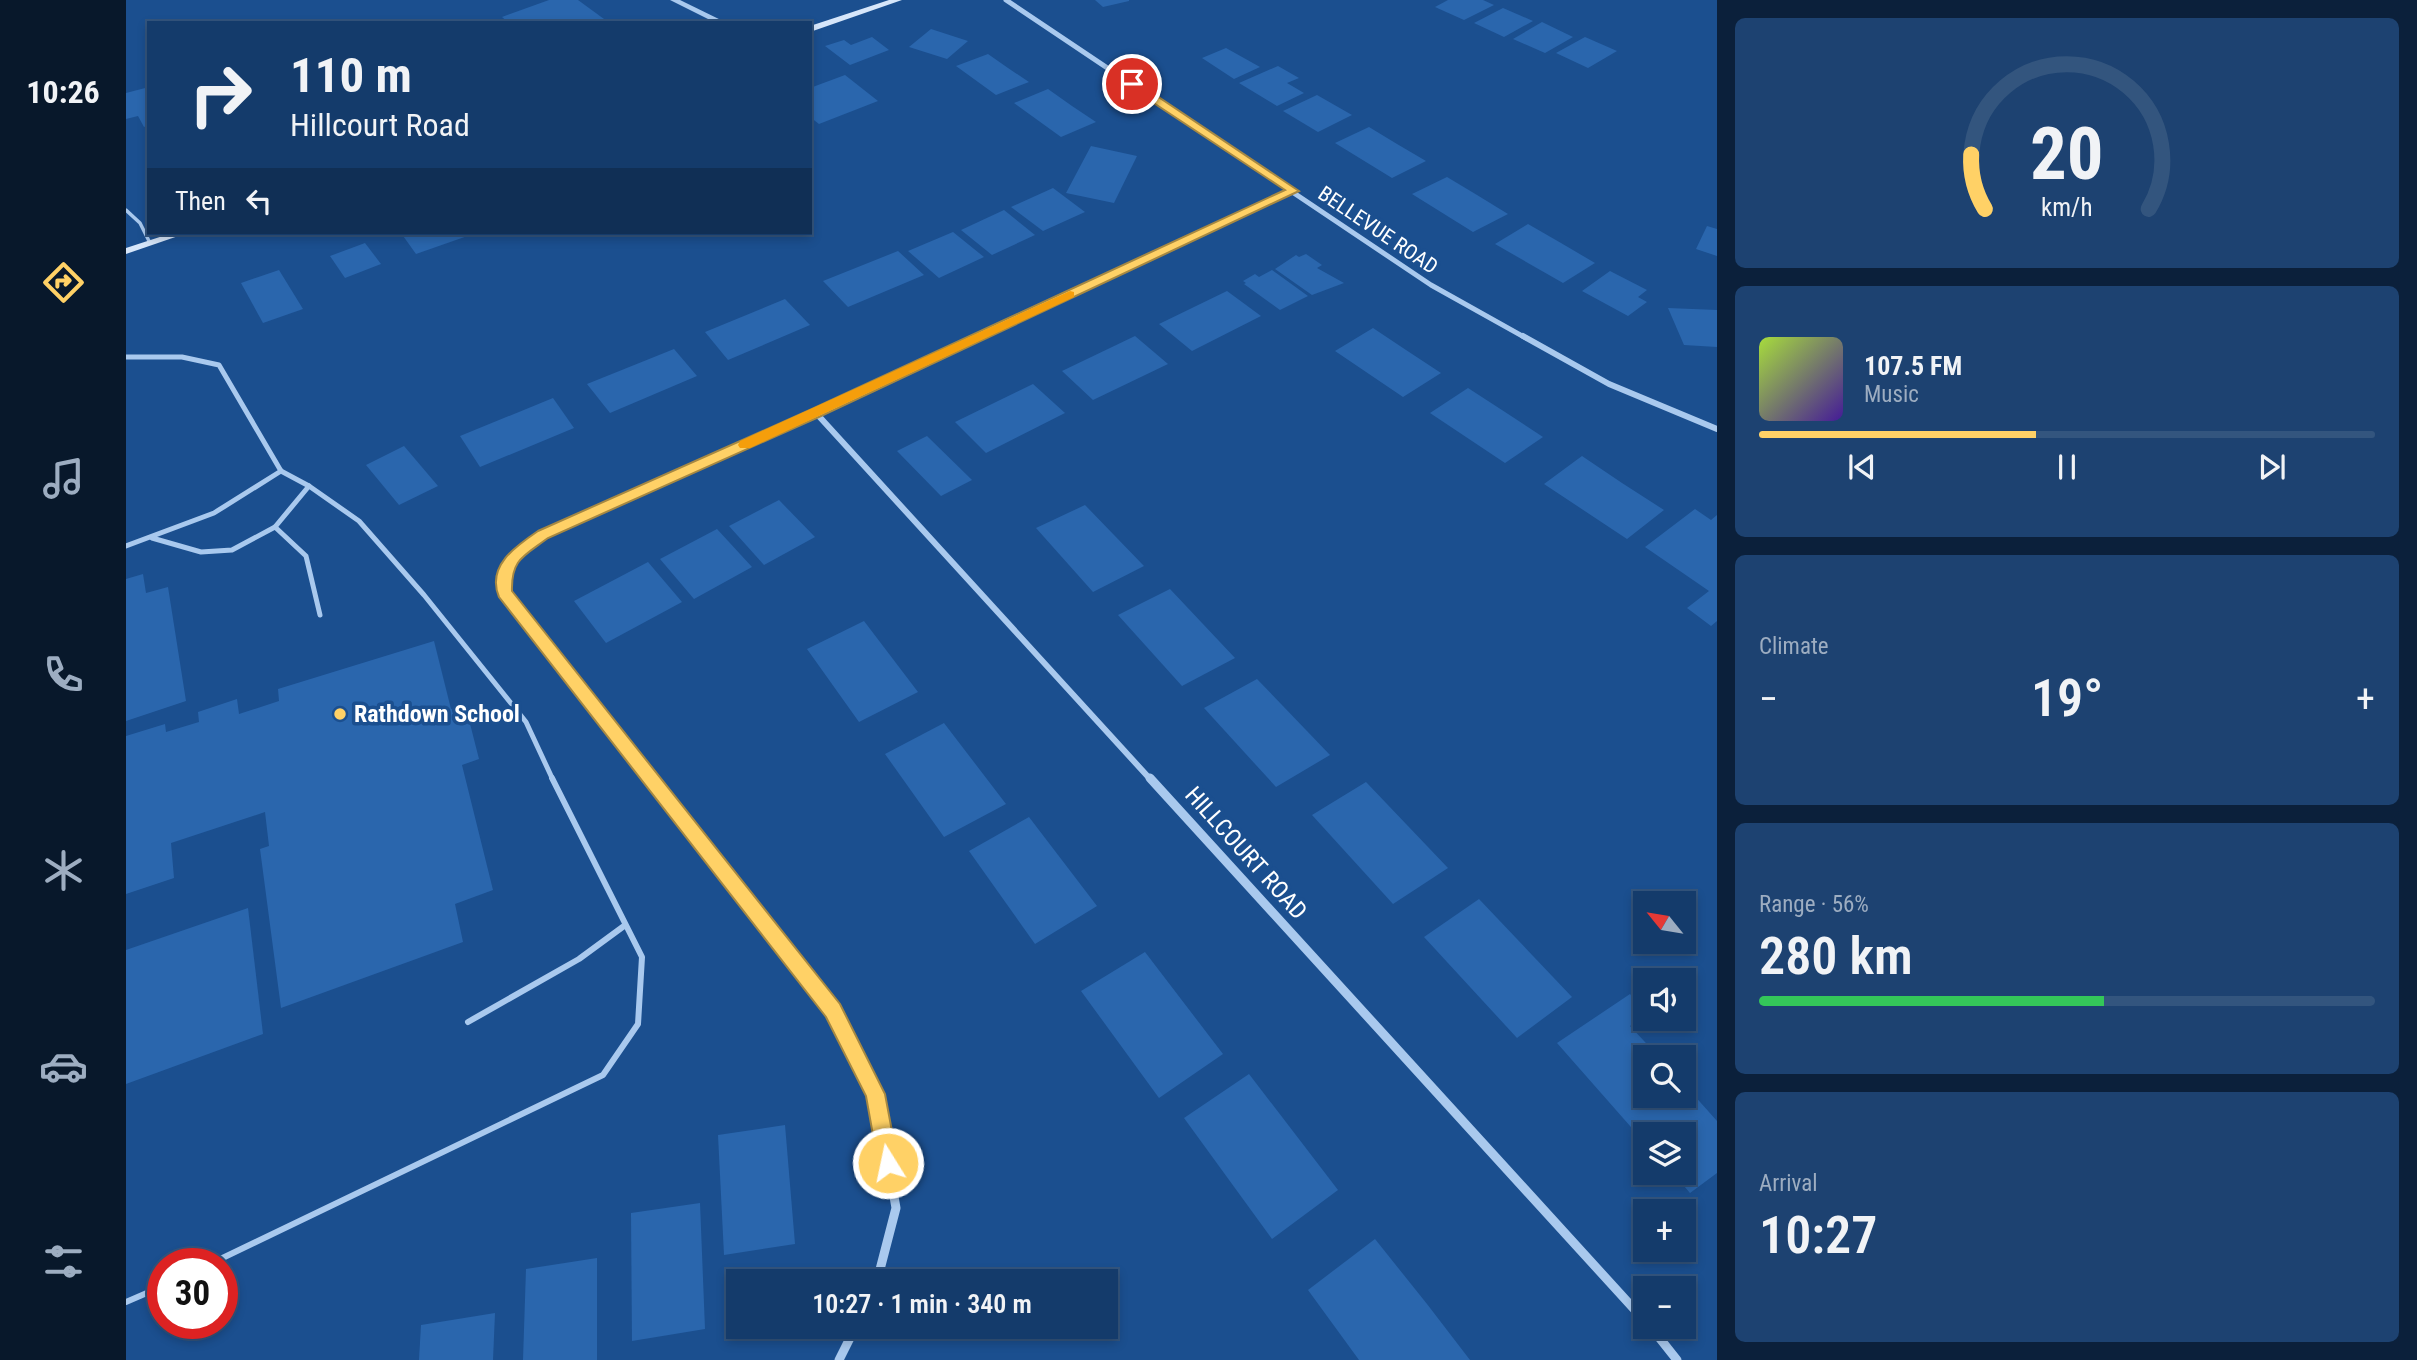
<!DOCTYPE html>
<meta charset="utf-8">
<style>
:root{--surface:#143b6b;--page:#1d4271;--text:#f1f3f6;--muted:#9dadc1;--line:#33557e;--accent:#ffd166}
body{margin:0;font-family:"Roboto Condensed",sans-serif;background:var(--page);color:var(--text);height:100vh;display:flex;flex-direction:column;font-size:26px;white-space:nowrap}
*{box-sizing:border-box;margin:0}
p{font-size:23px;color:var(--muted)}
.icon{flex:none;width:38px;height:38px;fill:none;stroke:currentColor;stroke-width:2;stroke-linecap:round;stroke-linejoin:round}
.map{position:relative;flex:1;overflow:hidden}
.side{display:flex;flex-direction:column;gap:18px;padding:18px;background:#0b203b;width:700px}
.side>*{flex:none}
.top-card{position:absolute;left:21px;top:21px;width:665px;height:214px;border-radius:0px;box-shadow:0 4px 10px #0003,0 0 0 2px var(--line);background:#143b6b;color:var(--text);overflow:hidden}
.needle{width:46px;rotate:300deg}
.buttons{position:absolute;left:1507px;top:891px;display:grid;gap:14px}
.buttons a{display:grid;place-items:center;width:63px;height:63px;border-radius:0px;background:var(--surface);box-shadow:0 4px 10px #0003,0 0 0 2px var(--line);font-size:35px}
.speed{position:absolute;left:21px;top:1248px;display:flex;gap:14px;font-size:35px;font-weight:700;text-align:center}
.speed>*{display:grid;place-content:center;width:91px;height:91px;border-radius:50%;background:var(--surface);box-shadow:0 4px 10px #0003,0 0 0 2px var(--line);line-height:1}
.speed .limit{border:10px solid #d22;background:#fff;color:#111}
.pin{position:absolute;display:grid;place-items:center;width:60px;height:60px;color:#fff;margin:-30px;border:4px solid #fff;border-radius:50%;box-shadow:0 2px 7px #0007}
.me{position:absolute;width:77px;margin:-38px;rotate:350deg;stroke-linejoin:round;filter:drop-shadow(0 0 5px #0008)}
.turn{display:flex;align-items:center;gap:24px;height:147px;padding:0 28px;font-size:32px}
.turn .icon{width:91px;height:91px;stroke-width:2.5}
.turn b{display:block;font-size:49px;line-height:60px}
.then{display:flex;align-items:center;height:66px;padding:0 28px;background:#0003;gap:14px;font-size:26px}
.big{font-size:52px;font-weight:600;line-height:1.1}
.side .tile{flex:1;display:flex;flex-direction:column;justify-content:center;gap:10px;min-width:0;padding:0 24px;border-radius:10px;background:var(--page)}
.side .dial{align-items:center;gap:0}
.dial svg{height:182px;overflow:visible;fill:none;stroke:var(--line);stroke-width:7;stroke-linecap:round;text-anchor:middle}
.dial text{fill:var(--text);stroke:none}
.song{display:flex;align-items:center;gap:21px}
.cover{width:84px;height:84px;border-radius:10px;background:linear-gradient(135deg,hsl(80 70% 55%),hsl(260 70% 35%))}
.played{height:7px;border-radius:4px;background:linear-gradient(90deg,var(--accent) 45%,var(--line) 45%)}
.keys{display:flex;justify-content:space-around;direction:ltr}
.heat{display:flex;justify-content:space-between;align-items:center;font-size:38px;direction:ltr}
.charge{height:10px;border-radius:5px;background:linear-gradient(90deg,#34c759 56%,var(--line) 0)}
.trip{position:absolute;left:600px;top:1269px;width:392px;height:70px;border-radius:0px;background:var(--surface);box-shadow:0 4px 10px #0003,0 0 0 2px var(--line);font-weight:600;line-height:70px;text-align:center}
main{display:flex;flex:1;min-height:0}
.dock{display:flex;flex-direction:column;width:126px;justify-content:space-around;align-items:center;background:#08182b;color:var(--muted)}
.dock .icon{width:49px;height:49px}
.dock .selected{color:var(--accent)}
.dock b{font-size:32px;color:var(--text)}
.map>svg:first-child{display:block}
.building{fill:#2a66ad}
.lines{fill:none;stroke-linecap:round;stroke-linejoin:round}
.service-far2{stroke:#a9c9ee;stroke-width:3.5}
.service-far1{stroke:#a9c9ee;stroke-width:5}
.service{stroke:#a9c9ee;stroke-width:6}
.minor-far2{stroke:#a9c9ee;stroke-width:5}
.minor-far1{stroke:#a9c9ee;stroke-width:6}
.minor{stroke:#a9c9ee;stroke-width:9}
.tertiary{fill:#a9c9ee;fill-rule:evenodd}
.secondary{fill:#d6e6fa;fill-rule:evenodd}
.route{fill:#ffd166;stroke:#a68842;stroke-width:2}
.slow{fill:#f59e0b}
.poi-dot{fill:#ffd166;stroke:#1b4f8f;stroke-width:2.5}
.labels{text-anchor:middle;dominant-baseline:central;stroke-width:7;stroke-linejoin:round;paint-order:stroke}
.far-street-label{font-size:21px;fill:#fff;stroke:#1b4f8f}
.poi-label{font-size:24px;font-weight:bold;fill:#fff;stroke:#1b4f8f;text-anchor:start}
.street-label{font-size:24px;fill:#fff;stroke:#1b4f8f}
</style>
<main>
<nav class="dock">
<b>10:26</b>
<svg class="icon selected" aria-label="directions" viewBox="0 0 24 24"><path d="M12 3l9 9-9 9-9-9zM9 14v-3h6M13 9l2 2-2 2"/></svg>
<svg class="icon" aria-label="music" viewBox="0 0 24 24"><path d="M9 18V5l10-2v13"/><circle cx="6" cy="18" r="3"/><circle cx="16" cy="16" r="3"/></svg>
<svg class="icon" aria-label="phone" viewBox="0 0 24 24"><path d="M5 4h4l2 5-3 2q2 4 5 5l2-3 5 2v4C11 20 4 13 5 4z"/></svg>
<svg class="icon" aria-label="climate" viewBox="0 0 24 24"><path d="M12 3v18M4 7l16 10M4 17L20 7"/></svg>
<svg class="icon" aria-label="car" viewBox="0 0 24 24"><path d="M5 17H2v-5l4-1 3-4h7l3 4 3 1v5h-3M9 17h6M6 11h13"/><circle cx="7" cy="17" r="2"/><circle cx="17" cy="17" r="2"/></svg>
<svg class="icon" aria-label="filters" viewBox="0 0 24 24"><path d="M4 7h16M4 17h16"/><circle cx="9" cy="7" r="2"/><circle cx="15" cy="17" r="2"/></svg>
</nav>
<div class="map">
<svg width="1591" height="1360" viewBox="0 0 1591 1360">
<rect width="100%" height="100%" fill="#1b4f8f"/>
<g class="building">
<path d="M 423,0 L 452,0 L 478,19 L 468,23 L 383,23 L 376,17 Z"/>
<path d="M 969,0 L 1003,0 L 1003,1 L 977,7 Z"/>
<path d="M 1322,0 L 1357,0 L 1368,5 L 1338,20 L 1309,7 Z"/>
<path d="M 1377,8 L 1407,21 L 1378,37 L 1348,23 Z"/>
<path d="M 1416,22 L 1447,37 L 1419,53 L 1387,39 Z"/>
<path d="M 805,29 L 842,41 L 821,59 L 783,47 Z"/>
<path d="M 746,37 L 763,50 L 724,65 L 699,46 L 718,40 L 725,45 Z"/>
<path d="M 1459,37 L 1491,51 L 1462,68 L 1430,53 Z"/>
<path d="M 1100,48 L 1134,67 L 1108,79 L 1076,58 Z"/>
<path d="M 862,54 L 882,68 L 903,82 L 870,95 L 830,66 Z"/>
<path d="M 1152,66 L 1173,78 L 1161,83 L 1178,93 L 1151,106 L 1113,83 Z"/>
<path d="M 719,75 L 752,101 L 693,124 L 684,117 L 684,88 Z"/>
<path d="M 23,87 L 23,125 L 18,127 L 12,116 L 0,119 L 0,93 Z"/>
<path d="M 922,89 L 946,106 L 970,122 L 935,137 L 888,103 Z"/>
<path d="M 1191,95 L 1226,115 L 1192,132 L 1157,111 Z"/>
<path d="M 1243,127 L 1271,144 L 1300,161 L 1266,178 L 1209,143 Z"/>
<path d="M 965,146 L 1011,156 L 988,203 L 940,193 Z"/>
<path d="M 1321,177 L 1351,195 L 1382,214 L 1347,232 L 1286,194 Z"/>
<path d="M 927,188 L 959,212 L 917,231 L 885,207 Z"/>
<path d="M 878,210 L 909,235 L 866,255 L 835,230 Z"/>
<path d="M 1402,224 L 1435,243 L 1469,263 L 1437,283 L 1369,244 Z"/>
<path d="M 1581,226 L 1591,229 L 1591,256 L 1570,249 Z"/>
<path d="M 827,232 L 858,257 L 813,278 L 782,251 Z"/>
<path d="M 275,233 L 350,233 L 290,254 Z"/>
<path d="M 239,243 L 255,264 L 219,278 L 204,256 Z"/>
<path d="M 772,251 L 798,275 L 722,307 L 697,281 Z"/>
<path d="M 1180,254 L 1196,265 L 1191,268 L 1218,283 L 1186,295 L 1149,269 L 1170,255 L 1173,257 Z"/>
<path d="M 153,270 L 177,309 L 137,323 L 115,283 Z"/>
<path d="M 1146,270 L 1182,296 L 1154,310 L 1118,284 L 1120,283 L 1117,281 L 1129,274 L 1133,277 Z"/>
<path d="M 1484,271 L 1521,290 L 1512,297 L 1521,302 L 1502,316 L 1456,291 Z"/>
<path d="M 1101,291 L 1135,316 L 1066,351 L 1033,324 Z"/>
<path d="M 659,299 L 684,325 L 602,360 L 579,332 Z"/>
<path d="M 1542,308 L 1591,310 L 1591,347 L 1558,345 Z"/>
<path d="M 1247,328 L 1280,350 L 1315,373 L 1277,397 L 1209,351 Z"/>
<path d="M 1009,336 L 1042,364 L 967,400 L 936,371 Z"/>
<path d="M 548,349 L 571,376 L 484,413 L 461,384 Z"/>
<path d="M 907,384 L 939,413 L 860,453 L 829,422 Z"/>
<path d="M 1342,388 L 1379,412 L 1417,437 L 1379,463 L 1304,413 Z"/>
<path d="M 427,398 L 448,428 L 354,467 L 334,436 Z"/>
<path d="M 801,436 L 846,480 L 815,496 L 771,451 Z"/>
<path d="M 278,446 L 312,486 L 273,505 L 240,465 Z"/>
<path d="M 1456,456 L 1496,483 L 1538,510 L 1501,539 L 1418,484 Z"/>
<path d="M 653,500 L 689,537 L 638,565 L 603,526 Z"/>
<path d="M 959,505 L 1018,566 L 967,592 L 910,528 Z"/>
<path d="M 1569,509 L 1585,520 L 1591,515 L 1591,621 L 1585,626 L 1561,608 L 1583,591 L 1519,547 Z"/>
<path d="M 591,529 L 626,567 L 568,599 L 534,559 Z"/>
<path d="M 522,562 L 556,602 L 480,643 L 448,601 Z"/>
<path d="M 17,574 L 20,593 L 42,587 L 60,701 L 0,721 L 0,579 Z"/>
<path d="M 1044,589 L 1109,658 L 1056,686 L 992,615 Z"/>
<path d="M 738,621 L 792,692 L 733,722 L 681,649 Z"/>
<path d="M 308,641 L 325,709 L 339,704 L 353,759 L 336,765 L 367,890 L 329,904 L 337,942 L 155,1008 L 134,849 L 143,846 L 139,812 L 45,843 L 48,878 L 0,894 L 0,736 L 39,724 L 40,732 L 73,722 L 72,712 L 111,699 L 113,714 L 153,701 L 152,689 Z"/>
<path d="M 1131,679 L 1204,755 L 1150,787 L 1078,708 Z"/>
<path d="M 818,723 L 880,804 L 818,837 L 759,754 Z"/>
<path d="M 1240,782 L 1322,868 L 1267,904 L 1186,815 Z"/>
<path d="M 903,817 L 971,906 L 909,944 L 843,851 Z"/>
<path d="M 1353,899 L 1446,997 L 1391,1038 L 1298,937 Z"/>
<path d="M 122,908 L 137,1034 L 0,1084 L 0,950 Z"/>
<path d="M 1019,952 L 1097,1054 L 1033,1098 L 955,991 Z"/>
<path d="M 1504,994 L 1519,1011 L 1519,1016 L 1504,1026 L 1533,1057 L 1519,1057 L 1519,1096 L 1558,1096 L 1558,1084 L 1591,1121 L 1591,1173 L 1564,1193 L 1546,1172 L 1558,1172 L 1558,1134 L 1519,1134 L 1519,1143 L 1431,1043 Z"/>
<path d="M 1123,1074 L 1212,1190 L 1146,1239 L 1058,1118 Z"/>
<path d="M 659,1125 L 669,1244 L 598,1255 L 592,1135 Z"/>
<path d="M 574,1203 L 579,1329 L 506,1341 L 505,1213 Z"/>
<path d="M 1249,1239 L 1301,1304 L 1344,1360 L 1233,1360 L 1182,1290 Z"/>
<path d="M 471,1258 L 471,1360 L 397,1360 L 400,1269 Z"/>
<path d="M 369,1313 L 367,1360 L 293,1360 L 295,1325 Z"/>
</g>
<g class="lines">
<path class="service-far2" d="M 0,210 L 14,223 L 24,243"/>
<g class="service-far1">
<path d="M 0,357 L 56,357 L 93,365 L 155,471 L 183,486 L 233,521 L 298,595 L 400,722 L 427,780"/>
<path d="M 149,527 L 180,556 L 194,615"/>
<path d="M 26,538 L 75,552 L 106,550 L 149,527 L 183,486"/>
<path d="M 0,546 L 88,513 L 155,471"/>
</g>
<g class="service">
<path d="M 342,1022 L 453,959 L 498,926"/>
<path d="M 84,1264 L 477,1075 L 512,1024 L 516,957 L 426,778"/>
<path d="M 0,1302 L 37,1286"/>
</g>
<g class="minor-far2">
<path d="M 880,0 L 1305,285 L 1400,338"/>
<path d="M 852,338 L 1167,191"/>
</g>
<g class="minor-far1">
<path d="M 1397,336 L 1483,384 L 1591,429"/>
<path d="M 690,413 L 1025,780"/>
<path d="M 526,780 L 379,593 C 374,564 394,548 417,535 L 856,336"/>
</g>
<g class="minor">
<path d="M 525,778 L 707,1010 L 750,1094 L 770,1208 L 751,1281"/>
<path d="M 1024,778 L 1519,1321"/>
<path d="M 1524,1326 L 1551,1360"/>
<path d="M 713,1360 L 730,1326"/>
</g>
<path class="tertiary" d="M 544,0 L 554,0 L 601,23 L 590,23 Z"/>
<g class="secondary">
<path d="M 763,0 L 776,0 L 684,32 L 684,26 Z"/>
<path d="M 46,233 L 61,233 L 0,254 L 0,248 Z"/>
</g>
</g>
<path class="route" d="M 1002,82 L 1010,82 L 1173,191 L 695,416 L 422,538 C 398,556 385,559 386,591 L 714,1004 L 759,1094 L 772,1163 L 769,1170 L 762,1173 L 755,1170 L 752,1163 L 740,1096 L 700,1017 L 373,597 C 360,566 390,546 412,531 L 686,409 L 1159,190 L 1002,86 Z"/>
<path class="slow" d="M 944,291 L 948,292 L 948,297 L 624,448 L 614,448 L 612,445 L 614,441 Z"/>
<circle class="poi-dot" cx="214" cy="714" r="7"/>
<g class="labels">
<g class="far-street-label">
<text transform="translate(1252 230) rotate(34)">BELLEVUE ROAD</text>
</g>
<g class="poi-label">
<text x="228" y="714">Rathdown School</text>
</g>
<g class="street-label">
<text transform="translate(1120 853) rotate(48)">HILLCOURT ROAD</text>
</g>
</g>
</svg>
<div class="buttons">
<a><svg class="needle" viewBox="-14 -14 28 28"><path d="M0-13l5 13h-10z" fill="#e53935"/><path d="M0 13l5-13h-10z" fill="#9dadc1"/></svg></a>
<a><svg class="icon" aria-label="sound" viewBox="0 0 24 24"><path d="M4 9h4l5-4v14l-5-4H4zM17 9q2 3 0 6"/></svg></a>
<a><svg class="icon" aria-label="search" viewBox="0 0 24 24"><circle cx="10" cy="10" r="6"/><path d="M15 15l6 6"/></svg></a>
<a><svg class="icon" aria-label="layers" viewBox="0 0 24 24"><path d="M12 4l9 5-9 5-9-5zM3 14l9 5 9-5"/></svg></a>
<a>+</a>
<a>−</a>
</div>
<div class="speed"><div class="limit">30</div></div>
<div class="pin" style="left:1006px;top:84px;background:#d93025"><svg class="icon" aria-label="arrive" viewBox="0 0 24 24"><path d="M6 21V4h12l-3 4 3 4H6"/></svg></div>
<svg class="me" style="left:762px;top:1163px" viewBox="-20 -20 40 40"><circle r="17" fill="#ffd166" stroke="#fff" stroke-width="3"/><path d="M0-11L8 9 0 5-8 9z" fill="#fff"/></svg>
<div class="trip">10:27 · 1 min · 340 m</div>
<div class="top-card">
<div class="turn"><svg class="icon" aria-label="right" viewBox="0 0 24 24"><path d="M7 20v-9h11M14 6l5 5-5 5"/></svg><div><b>110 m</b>Hillcourt Road</div></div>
<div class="then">Then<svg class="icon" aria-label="left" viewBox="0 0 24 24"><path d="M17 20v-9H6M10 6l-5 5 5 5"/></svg></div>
</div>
</div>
<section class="side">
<div class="tile dial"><svg viewBox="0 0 100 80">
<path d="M14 69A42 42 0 1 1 86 69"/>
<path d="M14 69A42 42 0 0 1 8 45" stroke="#ffd166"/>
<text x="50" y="56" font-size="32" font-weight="700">20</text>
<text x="50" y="72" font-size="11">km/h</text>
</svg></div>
<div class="tile">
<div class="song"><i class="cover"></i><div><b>107.5 FM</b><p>Music</p></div></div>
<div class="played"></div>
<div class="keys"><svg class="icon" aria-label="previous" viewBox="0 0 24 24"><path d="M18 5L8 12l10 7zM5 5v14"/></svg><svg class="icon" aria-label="pause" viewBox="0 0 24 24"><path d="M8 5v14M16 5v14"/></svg><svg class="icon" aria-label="next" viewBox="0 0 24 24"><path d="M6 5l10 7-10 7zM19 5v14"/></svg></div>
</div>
<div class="tile"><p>Climate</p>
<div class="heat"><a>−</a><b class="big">19°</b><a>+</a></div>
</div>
<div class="tile"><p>Range · 56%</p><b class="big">280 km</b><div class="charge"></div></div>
<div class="tile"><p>Arrival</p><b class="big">10:27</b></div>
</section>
</main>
